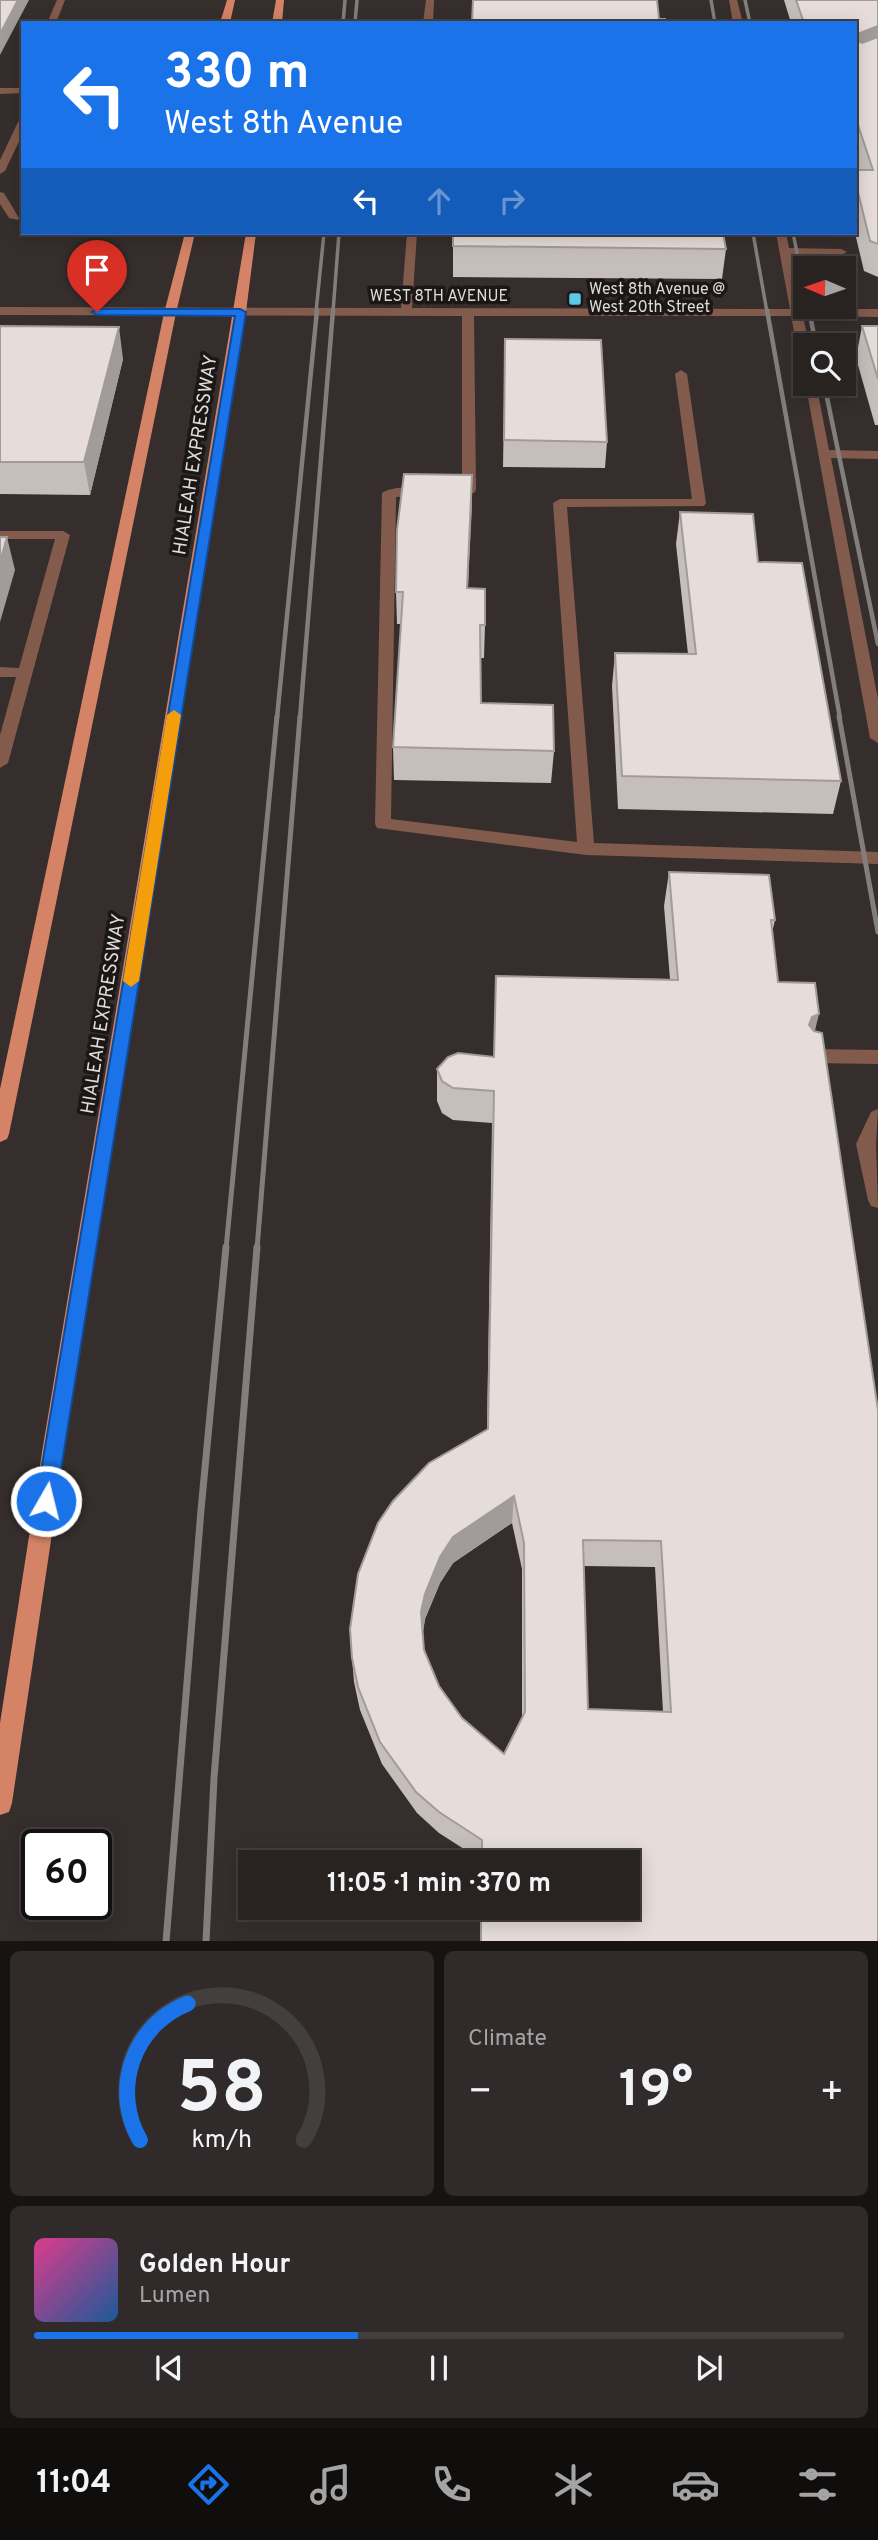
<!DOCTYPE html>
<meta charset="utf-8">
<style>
:root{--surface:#282221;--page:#302a2a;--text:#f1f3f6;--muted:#a5a4a5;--line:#443f3f;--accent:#1a73e8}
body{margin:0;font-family:Overpass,sans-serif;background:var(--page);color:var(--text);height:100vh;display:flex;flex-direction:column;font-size:26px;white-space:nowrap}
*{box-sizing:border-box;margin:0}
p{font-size:23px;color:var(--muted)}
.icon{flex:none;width:38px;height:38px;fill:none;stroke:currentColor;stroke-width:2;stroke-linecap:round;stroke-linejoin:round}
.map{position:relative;height:1941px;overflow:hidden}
.sheet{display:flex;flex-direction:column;gap:10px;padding:10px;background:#161312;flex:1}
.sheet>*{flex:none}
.guide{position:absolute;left:21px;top:21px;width:836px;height:214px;border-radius:0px;box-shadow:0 4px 18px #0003,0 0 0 2px var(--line);background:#1a73e8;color:#fff;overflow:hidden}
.needle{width:46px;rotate:272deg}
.controls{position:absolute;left:793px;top:256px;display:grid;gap:14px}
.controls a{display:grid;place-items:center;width:63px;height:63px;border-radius:0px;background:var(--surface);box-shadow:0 4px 18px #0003,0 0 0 2px var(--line);font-size:35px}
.speed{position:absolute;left:21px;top:1829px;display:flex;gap:14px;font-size:35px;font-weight:700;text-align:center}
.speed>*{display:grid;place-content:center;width:91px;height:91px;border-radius:50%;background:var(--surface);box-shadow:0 4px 18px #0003,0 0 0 2px var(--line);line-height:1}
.speed .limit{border:4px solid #111;border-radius:10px;background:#fff;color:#111}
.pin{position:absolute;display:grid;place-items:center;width:60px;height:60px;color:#fff;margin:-72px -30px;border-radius:50% 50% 50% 0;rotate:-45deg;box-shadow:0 0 7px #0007}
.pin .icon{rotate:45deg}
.me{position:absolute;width:77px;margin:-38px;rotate:8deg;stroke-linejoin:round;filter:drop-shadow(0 0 5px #0008)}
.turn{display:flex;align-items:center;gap:24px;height:147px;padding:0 28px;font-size:32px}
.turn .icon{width:91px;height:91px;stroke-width:2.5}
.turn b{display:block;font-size:49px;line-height:60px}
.lanes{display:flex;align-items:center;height:66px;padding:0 28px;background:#0003;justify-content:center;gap:35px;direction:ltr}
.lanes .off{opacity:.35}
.big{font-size:52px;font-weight:700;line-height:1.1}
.sheet .tile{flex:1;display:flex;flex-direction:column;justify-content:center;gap:10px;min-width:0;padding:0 24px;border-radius:10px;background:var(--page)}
.sheet .dial{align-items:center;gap:0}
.dial svg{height:182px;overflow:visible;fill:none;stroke:var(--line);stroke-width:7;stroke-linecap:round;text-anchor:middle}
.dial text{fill:var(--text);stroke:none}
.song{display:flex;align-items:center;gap:21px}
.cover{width:84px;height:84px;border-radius:10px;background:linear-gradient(135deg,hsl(330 70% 55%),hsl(210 70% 35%))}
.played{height:7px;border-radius:4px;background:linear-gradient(90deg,var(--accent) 40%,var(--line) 40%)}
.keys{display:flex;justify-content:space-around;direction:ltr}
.heat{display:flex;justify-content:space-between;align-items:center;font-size:38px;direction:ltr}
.sheet .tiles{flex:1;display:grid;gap:10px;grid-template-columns:1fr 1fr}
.tile:last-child{grid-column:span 2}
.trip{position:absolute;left:238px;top:1850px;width:402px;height:70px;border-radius:0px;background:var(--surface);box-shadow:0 4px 18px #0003,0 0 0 2px var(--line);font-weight:700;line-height:70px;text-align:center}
.dock{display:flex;height:112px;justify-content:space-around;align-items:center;background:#100e0d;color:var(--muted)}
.dock .icon{width:49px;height:49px}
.dock .active{color:var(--accent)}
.dock b{font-size:32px;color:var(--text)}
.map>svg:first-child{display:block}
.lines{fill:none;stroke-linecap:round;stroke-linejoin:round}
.minor{fill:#835b4d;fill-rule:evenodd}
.major{fill:#d48366;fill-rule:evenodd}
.rail-far3{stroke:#837e7c;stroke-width:3.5}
.rail-far2{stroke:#837e7c;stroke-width:4.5}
.rail-far1{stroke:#837e7c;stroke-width:5}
.rail{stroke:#837e7c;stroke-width:7}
.wall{fill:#c6bebb;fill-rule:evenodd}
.shaded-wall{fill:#a19b99}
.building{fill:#e6ddda;stroke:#a19b99;stroke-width:2;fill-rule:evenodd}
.route{fill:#1a73e8;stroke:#114b97;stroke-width:2}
.slow{fill:#f59e0b}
.poi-dot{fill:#5cc7e7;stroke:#1a1716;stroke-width:2.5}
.labels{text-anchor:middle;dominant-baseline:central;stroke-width:7;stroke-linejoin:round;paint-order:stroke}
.far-poi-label{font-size:16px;fill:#dfdbd9;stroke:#1a1716;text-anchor:start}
.far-street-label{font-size:16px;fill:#dfdbd9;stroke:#1a1716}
.street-label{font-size:19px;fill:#dfdbd9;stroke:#1a1716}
</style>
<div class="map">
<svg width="878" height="1942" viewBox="0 0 878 1942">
<rect width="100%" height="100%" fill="#352e2c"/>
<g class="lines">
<g class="minor">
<path d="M 57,0 L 65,0 L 56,23 L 47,23 Z"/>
<path d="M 426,0 L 434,0 L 433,23 L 423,23 Z"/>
<path d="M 729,0 L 737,0 L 743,23 L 733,23 Z"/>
<path d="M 0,88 L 20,88 L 23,89 L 23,93 L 0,94 Z"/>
<path d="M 23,119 L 23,133 L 5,171 L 0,174 L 0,160 L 18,122 Z"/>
<path d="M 0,192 L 4,193 L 19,218 L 18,220 L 9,218 L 0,204 Z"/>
<path d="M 407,233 L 417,233 L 412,308 L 790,309 L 776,233 L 786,233 L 789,248 L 841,249 L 847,252 L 841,255 L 791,254 L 802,309 L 878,309 L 878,317 L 803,316 L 809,345 L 805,345 L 805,360 L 799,356 L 791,316 L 474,316 L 476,490 L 474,493 L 460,494 L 453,490 L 462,486 L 462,316 L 0,315 L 0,307 L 401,308 Z"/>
<path d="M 681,370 L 687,374 L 706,503 L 704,506 L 567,507 L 594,843 L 878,852 L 878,864 L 586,855 L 377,828 L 375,824 L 382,493 C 391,486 423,485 432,492 L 425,496 L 396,497 L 391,819 L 577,842 L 553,503 L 560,499 L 692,499 L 675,374 Z"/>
<path d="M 805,381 L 816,383 L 829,450 L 878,451 L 878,459 L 831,458 L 878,699 L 878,743 L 870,738 Z"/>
<path d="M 0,531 L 63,531 L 70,535 L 8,763 L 0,768 L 0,735 L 16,677 L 0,677 L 0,667 L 19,668 L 55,539 L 0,539 Z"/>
<path d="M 812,1049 L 878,1050 L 878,1064 L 812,1063 L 806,1061 L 803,1056 L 806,1051 Z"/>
<path d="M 878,1109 L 876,1144 L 878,1208 L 871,1206 L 868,1200 L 856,1144 L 871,1112 Z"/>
</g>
<g class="major">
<path d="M 227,0 L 235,0 L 230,23 L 220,23 Z"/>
<path d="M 276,0 L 284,0 L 282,23 L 272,23 Z"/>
<path d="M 185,233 L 195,233 L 176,313 L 9,1134 L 7,1139 L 0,1142 L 0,1089 L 164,313 Z"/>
<path d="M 246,233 L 256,233 L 246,312 L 65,1446 L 12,1803 L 9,1812 L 0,1815 L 0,1723 L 43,1446 Z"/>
</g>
<g class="rail-far3">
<path d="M 711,0 L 715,23"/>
<path d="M 745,0 L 750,23"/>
<path d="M 343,23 L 345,0"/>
<path d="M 355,23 L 357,0"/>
<path d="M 753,233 L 767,312"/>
<path d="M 793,233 L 805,291"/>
<path d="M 808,306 L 809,312"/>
<path d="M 316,312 L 324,233"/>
<path d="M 333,312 L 339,233"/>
</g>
<g class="rail-far2">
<path d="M 767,310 L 840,718"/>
<path d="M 809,310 L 816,345"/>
<path d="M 824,383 L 878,644"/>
<path d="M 277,718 L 317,310"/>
<path d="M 300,718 L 333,310"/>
</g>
<g class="rail-far1">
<path d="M 839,716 L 878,932"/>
<path d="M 226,1249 L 277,716"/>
<path d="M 257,1249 L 300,716"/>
</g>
<g class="rail">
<path d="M 166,1942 L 201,1510 L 226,1247"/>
<path d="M 206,1942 L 214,1778 L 257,1247"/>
</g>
</g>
<g class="wall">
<path d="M 784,0 L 878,0 L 878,277 L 864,271 L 855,233 L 856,170 L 858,170 L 856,164 L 856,23 L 791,23 Z"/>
<path d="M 453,233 L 726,249 L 722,279 L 453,277 Z"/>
<path d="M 0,326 L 123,359 L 90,495 L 0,494 Z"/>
<path d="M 862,326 L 878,326 L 878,425 L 875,425 L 856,358 Z"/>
<path d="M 505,339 L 607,442 L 605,468 L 503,467 Z"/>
<path d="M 472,475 L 468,588 L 485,625 L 484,658 L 481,658 L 481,703 L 554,751 L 551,783 L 394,780 L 393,747 L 401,624 L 397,624 L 396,592 Z"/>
<path d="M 680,512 L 758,562 L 841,781 L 833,814 L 618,809 L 612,686 L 615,653 L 688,654 L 676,544 Z"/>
<path d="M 669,872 L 775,920 L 772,933 L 778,982 L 815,1031 L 878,1942 L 480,1942 L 480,1908 L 628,1908 L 628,1862 L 481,1862 L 481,1860 L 439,1833 L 417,1813 L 382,1764 L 360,1710 L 354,1682 L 352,1658 L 487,1429 L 492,1123 L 453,1120 L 442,1113 L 437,1101 L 437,1069 L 494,1057 L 496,976 L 670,979 L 664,906 ZM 512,1523 L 522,1569 L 522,1717 L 504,1754 L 462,1718 L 439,1686 L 424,1650 L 423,1632 L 425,1619 L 440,1583 L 453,1563 ZM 584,1566 L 655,1567 L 663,1712 L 588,1709 Z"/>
</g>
<g class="shaded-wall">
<path d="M 18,0 L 29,0 L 0,55 L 0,34 Z"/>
<path d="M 878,26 L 878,48 L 856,60 L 860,33 Z"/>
<path d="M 119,327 L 123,359 L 90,495 L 84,462 Z"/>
<path d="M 472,475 L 472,507 L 466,621 L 467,588 Z"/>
<path d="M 7,537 L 15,570 L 0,622 L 0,562 Z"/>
<path d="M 819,1014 L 811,1047 L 809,1025 L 812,1017 Z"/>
<path d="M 514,1496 L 512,1523 L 453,1563 L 440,1583 L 425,1619 L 422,1637 L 421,1612 L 425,1594 L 440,1557 L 453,1537 Z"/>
</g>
<g class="building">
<path d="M 0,0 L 18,0 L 0,34 Z"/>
<path d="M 473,0 L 657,0 L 659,19 L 665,19 L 666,23 L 472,23 Z"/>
<path d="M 796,0 L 878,0 L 878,26 L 860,33 L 858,41 L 862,43 L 878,37 L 878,244 L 870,241 L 856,184 L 856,170 L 873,170 L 856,119 L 856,23 L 804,23 Z"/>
<path d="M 453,233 L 723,233 L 726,249 L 453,246 Z"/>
<path d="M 0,326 L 119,327 L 84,462 L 0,462 Z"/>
<path d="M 862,326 L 878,326 L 878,379 Z"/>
<path d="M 505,339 L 601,340 L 607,442 L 504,440 Z"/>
<path d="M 404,474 L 472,475 L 467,588 L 485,589 L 485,625 L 480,625 L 481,703 L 553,705 L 554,751 L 393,747 L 403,592 L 396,592 L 397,530 Z"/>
<path d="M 680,512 L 753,514 L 758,562 L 802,563 L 841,781 L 622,776 L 615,653 L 696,654 Z"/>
<path d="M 0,537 L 7,537 L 0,562 Z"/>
<path d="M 669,872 L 769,875 L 775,920 L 771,920 L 778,982 L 815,983 L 819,1014 L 812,1017 L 809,1025 L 814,1031 L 822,1033 L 878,1410 L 878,1942 L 481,1942 L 481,1908 L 628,1908 L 628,1862 L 482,1862 L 482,1840 L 439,1812 L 416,1792 L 380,1742 L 358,1687 L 352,1658 L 350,1629 L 358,1574 L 378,1523 L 393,1501 L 429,1463 L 488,1429 L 494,1091 L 453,1088 L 442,1081 L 437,1069 L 448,1057 L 458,1053 L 494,1057 L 496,976 L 678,980 ZM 514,1496 L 524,1543 L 525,1712 L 504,1754 L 462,1718 L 439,1686 L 424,1650 L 421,1612 L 425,1594 L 440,1557 L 453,1537 ZM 583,1540 L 661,1541 L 671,1712 L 588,1709 Z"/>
</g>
<path class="route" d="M 240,309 L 246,312 L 56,1501 L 53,1508 L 46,1511 L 39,1508 L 36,1501 L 235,316 L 97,315 L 92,312 L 97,309 Z"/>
<path class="slow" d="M 174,710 L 181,715 L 139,981 L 131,987 L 123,981 L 167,715 Z"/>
<rect class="poi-dot" x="568" y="292" width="14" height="14" rx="3.5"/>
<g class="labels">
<g class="far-poi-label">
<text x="589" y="290">West 8th Avenue @<tspan x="589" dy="18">West 20th Street</tspan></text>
</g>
<g class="far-street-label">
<text x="439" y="297">WEST 8TH AVENUE</text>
</g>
<g class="street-label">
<text transform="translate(196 455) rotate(-81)">HIALEAH EXPRESSWAY</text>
<text transform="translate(104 1014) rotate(-81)">HIALEAH EXPRESSWAY</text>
</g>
</g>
</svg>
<div class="controls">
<a><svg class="needle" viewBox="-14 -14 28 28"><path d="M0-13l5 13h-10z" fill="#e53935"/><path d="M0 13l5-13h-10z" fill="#a5a4a5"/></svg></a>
<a><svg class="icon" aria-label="search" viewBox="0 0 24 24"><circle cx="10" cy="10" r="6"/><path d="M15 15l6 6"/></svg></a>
</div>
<div class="speed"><div class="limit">60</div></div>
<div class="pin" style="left:97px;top:312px;background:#d93025"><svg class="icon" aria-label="arrive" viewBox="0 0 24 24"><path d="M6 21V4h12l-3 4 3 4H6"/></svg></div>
<svg class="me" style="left:46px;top:1501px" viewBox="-20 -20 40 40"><circle r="17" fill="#1a73e8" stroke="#fff" stroke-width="3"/><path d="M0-11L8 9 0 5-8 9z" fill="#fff"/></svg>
<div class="trip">11:05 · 1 min · 370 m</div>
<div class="guide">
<div class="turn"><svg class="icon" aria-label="left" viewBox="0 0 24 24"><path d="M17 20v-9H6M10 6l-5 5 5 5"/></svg><div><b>330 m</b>West 8th Avenue</div></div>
<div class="lanes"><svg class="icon" aria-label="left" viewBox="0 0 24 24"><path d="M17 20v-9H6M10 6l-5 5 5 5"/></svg><svg class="icon off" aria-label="ahead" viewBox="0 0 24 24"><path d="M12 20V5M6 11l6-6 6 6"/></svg><svg class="icon off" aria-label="right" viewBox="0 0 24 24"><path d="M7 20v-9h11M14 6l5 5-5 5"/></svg></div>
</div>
</div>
<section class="sheet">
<div class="tiles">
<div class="tile dial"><svg viewBox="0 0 100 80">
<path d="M14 69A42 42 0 1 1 86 69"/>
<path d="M14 69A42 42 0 0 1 35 9" stroke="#1a73e8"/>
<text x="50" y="56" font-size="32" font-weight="700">58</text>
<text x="50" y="72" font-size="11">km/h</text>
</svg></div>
<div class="tile"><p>Climate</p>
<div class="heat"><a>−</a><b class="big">19°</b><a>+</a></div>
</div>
<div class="tile">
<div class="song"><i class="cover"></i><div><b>Golden Hour</b><p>Lumen</p></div></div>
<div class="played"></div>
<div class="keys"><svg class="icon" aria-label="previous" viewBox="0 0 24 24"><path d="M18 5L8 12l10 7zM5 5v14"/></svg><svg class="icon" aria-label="pause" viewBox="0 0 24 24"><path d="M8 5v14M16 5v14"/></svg><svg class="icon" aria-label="next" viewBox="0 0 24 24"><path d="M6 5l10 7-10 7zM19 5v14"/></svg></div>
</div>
</div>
</section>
<nav class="dock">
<b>11:04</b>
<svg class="icon active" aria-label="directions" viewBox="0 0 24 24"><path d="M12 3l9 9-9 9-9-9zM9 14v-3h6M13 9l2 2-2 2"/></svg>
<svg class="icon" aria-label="music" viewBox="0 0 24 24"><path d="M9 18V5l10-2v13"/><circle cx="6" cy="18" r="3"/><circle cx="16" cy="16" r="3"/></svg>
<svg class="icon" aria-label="phone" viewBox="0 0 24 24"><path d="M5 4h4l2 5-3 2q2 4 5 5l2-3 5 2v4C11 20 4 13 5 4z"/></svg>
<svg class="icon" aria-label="climate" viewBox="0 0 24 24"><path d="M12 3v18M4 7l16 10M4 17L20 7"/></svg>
<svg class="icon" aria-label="car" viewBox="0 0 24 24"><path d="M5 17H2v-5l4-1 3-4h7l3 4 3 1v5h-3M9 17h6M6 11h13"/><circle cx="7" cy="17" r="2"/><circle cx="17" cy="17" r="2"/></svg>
<svg class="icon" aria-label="filters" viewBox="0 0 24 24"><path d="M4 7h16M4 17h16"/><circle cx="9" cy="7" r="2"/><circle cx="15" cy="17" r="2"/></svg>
</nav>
